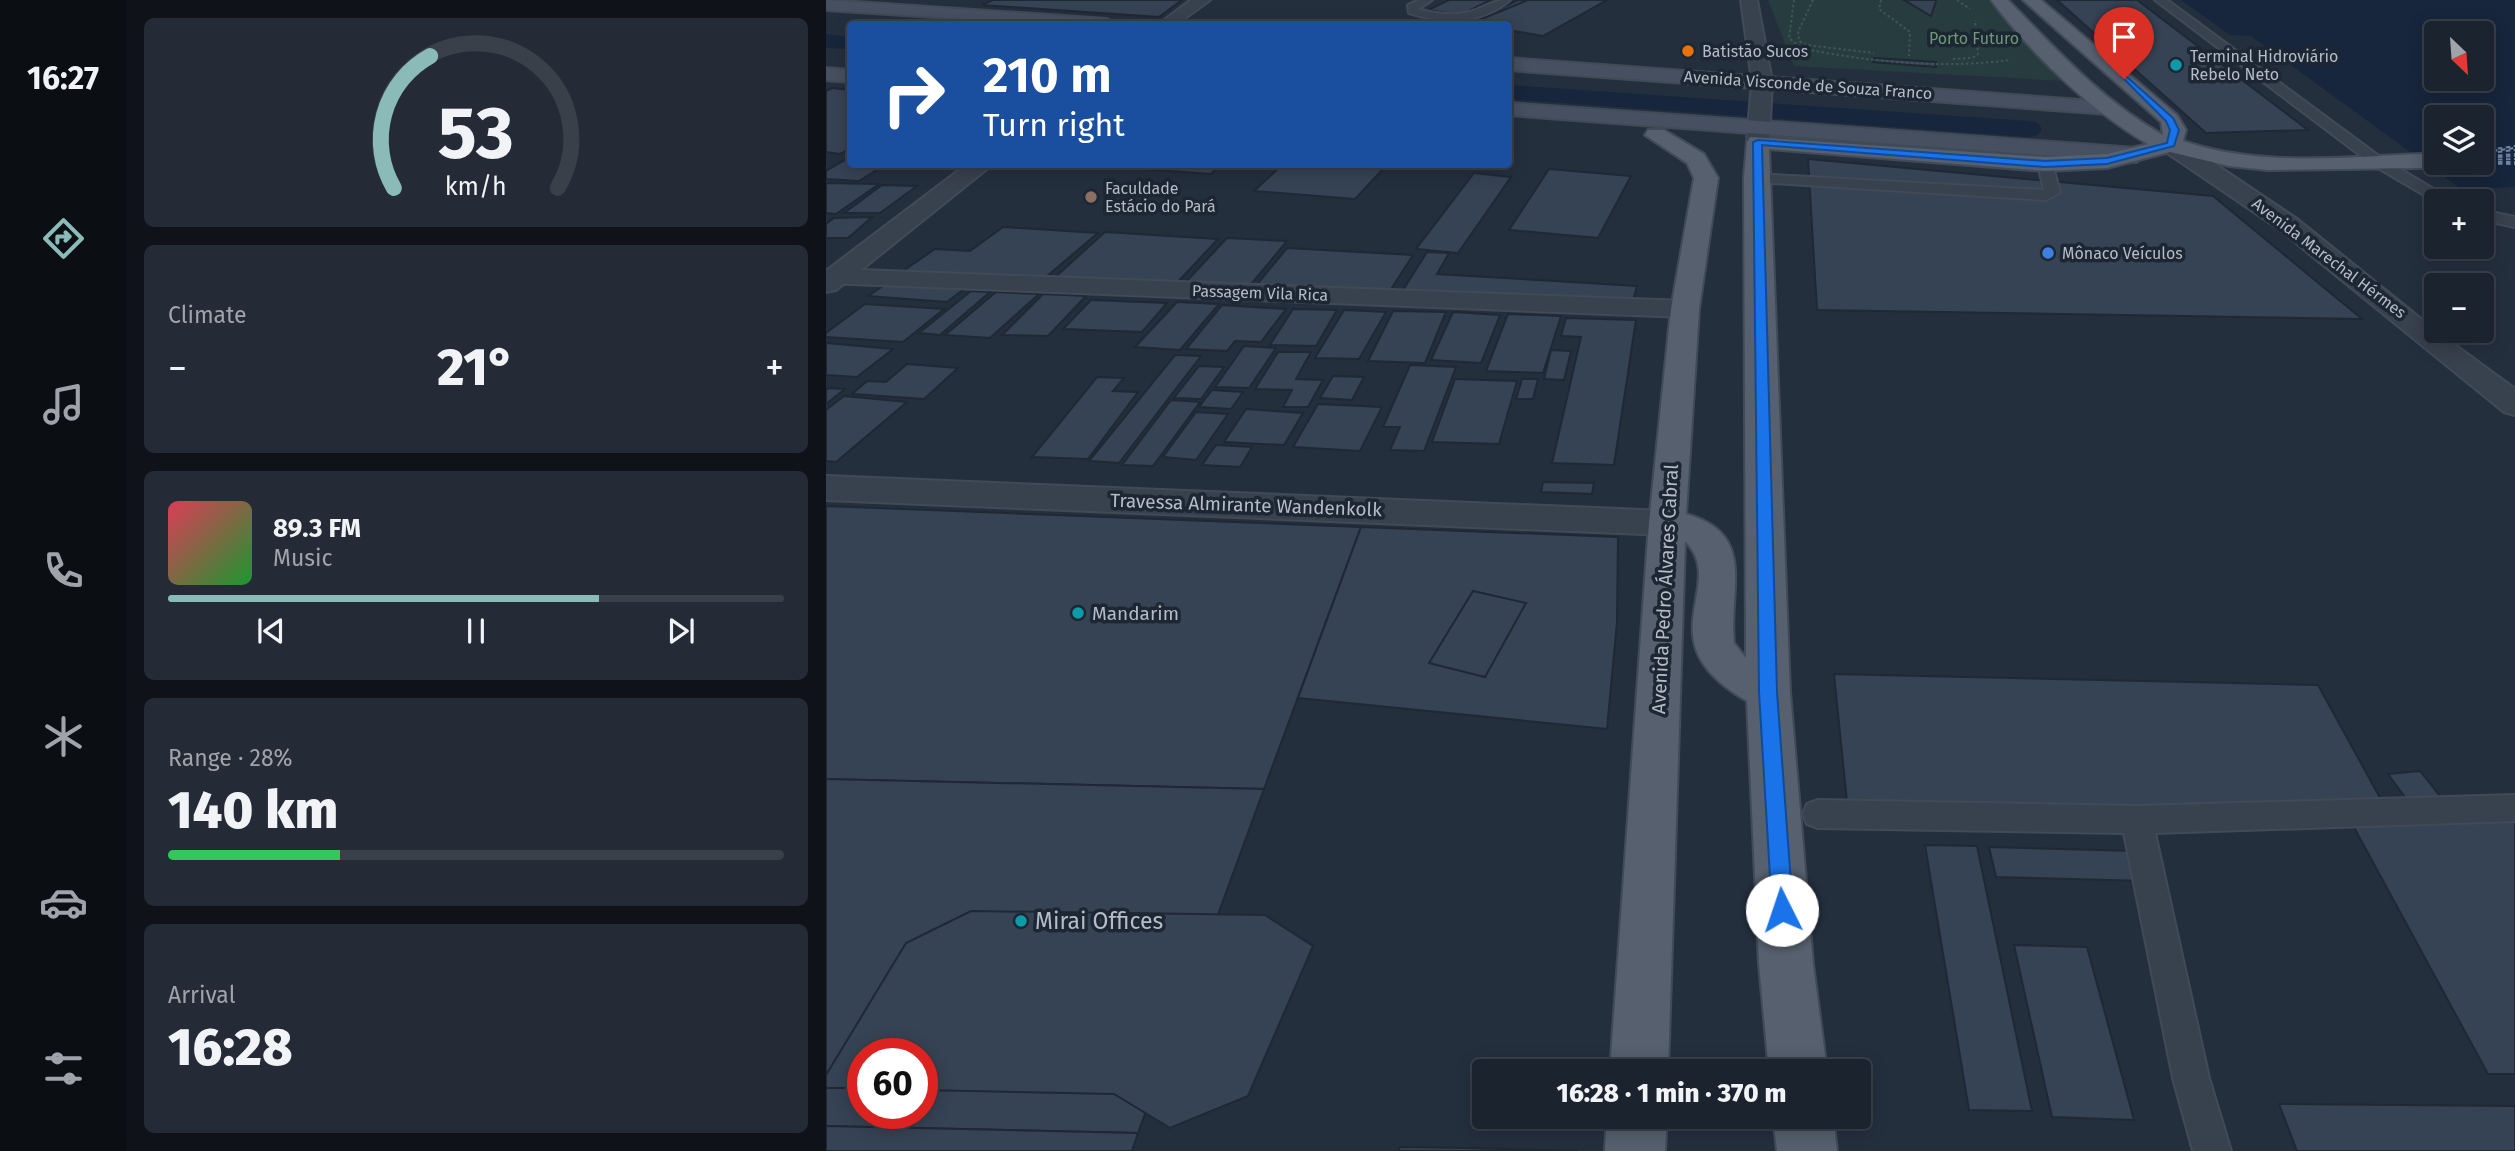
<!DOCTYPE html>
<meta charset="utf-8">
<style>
:root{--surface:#1b232e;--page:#242b36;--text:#f1f3f6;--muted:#a0a4aa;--line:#39404a;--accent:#8bbbb9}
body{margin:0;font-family:"Fira Sans",sans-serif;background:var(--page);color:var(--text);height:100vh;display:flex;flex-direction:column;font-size:26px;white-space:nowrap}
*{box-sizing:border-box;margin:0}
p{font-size:23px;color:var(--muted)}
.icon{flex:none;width:38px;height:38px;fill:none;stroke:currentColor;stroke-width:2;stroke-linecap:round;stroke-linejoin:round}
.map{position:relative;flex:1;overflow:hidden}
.side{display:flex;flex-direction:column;gap:18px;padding:18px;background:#0f1319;width:700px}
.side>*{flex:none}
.hud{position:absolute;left:21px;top:21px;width:665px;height:147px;border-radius:7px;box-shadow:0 4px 18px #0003,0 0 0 2px var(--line);background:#1a4fa0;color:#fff;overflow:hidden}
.needle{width:46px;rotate:155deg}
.tools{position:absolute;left:1598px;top:21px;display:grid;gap:14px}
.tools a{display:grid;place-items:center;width:70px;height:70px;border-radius:7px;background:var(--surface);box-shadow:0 4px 18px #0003,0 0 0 2px var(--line);font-size:35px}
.speed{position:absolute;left:21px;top:1038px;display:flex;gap:14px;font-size:35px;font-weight:700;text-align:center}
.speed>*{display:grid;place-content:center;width:91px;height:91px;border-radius:50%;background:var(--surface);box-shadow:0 4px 18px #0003,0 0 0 2px var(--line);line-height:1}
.speed .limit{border:10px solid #d22;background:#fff;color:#111}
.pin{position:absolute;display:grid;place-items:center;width:60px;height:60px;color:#fff;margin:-72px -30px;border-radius:50% 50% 50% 0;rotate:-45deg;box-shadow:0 0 7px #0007}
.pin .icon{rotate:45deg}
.me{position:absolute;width:77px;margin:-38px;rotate:356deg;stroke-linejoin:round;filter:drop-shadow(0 0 5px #0008)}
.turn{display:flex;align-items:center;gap:24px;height:147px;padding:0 21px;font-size:32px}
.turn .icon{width:91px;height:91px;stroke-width:2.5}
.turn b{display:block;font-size:49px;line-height:60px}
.big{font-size:52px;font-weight:800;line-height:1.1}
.side .card{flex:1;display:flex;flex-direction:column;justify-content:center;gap:10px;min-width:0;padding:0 24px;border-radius:10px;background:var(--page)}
.side .dial{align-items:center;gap:0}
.dial svg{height:182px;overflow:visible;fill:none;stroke:var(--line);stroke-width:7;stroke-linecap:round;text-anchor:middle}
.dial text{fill:var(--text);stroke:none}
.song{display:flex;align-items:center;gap:21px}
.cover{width:84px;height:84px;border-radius:10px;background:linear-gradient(135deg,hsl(350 70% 55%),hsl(130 70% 35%))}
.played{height:7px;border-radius:4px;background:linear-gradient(90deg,var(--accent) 70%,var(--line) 70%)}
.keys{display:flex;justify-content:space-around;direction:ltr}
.heat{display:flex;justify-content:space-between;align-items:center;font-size:38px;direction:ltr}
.charge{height:10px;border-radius:5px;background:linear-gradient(90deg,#34c759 28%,var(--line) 0)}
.trip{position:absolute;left:646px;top:1059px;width:399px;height:70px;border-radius:7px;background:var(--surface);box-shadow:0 4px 18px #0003,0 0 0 2px var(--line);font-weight:800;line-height:70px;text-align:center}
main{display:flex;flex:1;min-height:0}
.menu{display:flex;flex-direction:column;width:126px;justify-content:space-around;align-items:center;background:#0b0e12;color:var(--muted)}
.menu .icon{width:49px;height:49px}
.menu .current{color:var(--accent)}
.menu b{font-size:32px;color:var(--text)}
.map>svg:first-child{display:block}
.green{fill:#263c3f}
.water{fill:#17263c;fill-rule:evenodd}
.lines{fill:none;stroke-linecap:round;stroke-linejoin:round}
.canal{fill:#17263c;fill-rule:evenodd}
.ferry{stroke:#6d86a8;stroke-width:2;stroke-dasharray:4.5 3.5;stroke-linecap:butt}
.building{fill:#364354;stroke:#1f2835;stroke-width:2;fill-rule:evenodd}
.service-casing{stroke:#414a57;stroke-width:4}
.minor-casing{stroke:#414a57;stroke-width:4}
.tertiary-casing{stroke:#414a57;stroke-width:4}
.secondary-casing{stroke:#414a57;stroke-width:4}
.primary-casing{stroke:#414a57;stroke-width:4}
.path{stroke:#3f5557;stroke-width:2;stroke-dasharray:2.5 2.5;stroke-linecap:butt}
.service{fill:#38414e;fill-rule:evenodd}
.minor{fill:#38414e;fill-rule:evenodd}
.tertiary{fill:#38414e;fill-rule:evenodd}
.secondary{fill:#465061;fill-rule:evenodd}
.primary{fill:#56606e;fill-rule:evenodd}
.route{fill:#1a73e8;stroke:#114b97;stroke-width:2}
.food-dot{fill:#e8710a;stroke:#1d2633;stroke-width:2.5}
.culture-dot{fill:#0f9aa8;stroke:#1d2633;stroke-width:2.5}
.education-dot{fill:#8d6e63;stroke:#1d2633;stroke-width:2.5}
.shop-dot{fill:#3f7fe0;stroke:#1d2633;stroke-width:2.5}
.labels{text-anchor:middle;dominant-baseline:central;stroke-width:7;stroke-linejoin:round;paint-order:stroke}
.far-park-label{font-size:16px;fill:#6b9a76;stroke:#1d2633}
.far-poi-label{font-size:16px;fill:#b4bcc9;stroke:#1d2633;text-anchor:start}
.far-street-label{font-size:16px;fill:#b4bcc9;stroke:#1d2633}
.street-label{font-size:19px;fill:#b4bcc9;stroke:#1d2633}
.poi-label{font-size:19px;fill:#b4bcc9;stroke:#1d2633;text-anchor:start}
.near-poi-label{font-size:23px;fill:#b4bcc9;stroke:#1d2633;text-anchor:start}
</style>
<main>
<nav class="menu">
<b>16:27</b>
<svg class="icon current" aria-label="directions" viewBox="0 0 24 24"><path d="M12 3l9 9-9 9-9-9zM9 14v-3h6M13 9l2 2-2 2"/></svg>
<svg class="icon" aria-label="music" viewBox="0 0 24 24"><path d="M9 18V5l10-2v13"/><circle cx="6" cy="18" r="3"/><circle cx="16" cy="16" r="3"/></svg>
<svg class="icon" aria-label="phone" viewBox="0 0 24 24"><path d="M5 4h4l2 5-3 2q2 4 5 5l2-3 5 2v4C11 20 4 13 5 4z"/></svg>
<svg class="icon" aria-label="climate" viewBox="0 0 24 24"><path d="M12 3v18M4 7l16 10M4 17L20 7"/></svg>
<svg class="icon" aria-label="car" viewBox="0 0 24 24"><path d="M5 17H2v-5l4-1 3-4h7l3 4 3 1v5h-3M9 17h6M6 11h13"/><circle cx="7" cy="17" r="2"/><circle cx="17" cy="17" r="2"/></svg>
<svg class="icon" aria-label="filters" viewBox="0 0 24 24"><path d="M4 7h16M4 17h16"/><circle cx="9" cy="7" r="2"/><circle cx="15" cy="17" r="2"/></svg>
</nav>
<section class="side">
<div class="card dial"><svg viewBox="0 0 100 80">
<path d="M14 69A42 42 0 1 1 86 69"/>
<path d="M14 69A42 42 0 0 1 30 11" stroke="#8bbbb9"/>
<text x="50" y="56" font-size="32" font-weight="700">53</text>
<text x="50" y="72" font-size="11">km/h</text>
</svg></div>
<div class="card"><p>Climate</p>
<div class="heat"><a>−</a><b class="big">21°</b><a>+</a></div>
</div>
<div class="card">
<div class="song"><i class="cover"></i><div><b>89.3 FM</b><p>Music</p></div></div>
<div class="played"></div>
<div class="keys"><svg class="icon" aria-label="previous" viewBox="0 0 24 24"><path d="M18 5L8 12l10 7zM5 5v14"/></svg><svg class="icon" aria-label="pause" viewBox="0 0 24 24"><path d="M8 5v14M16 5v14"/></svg><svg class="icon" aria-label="next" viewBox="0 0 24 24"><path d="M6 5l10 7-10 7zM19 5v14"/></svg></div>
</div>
<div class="card"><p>Range · 28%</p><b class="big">140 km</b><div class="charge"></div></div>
<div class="card"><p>Arrival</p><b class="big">16:28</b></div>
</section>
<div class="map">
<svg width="1689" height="1151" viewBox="0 0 1689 1151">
<rect width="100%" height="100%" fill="#242f3e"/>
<path class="green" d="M 942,0 L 1166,0 L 1238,81 L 968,66 Z"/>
<path class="water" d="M 1355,0 L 1689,0 L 1689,187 L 1635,189 L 1425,36 L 1404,35 ZM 1610,33 L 1656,33 L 1656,79 L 1610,79 ZM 1610,117 L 1656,117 L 1656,163 L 1610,163 Z"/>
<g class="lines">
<g class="canal">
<path d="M 0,34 L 24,37 L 24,49 L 0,48 Z"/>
<path d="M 682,85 L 1203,121 L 1212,123 L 1216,129 L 1212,135 L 1203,137 L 682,99 Z"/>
</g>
<g class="ferry">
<path d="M 1656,151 L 1689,146"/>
<path d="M 1659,152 L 1689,148"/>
<path d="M 1656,154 L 1689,150"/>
<path d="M 1656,157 L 1689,154"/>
<path d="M 1656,158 L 1689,156"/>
<path d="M 1603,160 L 1610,159"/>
<path d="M 1656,160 L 1689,159"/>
<path d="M 1604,162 L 1610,162"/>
<path d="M 1656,162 L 1689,162"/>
<path d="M 1640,163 L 1689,164"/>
</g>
</g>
<g class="building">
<path d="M 167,0 L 356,0 L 333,17 L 156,5 Z"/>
<path d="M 623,0 L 665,0 L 634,15 L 602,10 Z"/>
<path d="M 692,0 L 702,0 L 675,14 L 667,12 Z"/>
<path d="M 702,0 L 781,0 L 717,36 L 682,30 L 682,24 L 643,24 Z"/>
<path d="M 1078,0 L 1109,0 L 1110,1 L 1105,16 Z"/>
<path d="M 1231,0 L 1311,0 L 1482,130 L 1380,133 Z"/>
<path d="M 1048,58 L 1110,62 L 1110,67 L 1047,62 Z"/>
<path d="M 6,88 L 24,90 L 24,149 L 14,154 L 0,152 L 0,91 Z"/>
<path d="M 24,157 L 24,164 L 60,164 L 33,181 L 0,179 L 0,171 Z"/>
<path d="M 982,159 L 1387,196 L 1536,319 L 991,310 Z"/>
<path d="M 248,164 L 395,164 L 385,174 Z"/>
<path d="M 457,164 L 530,164 L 559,167 L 529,199 L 428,191 Z"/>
<path d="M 723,169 L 805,176 L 772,238 L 683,230 Z"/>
<path d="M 648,173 L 685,177 L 632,253 L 590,249 Z"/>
<path d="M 0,183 L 53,184 L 10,214 L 0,213 Z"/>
<path d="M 56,185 L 91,186 L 54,213 L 18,213 Z"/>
<path d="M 46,217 L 22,238 L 0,238 L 0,224 L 8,218 Z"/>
<path d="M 177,227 L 272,233 L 214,282 L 77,271 L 109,249 L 144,251 Z"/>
<path d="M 279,232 L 392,239 L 347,287 L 226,280 Z"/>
<path d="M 401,238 L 461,241 L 421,289 L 357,285 Z"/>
<path d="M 461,248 L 587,255 L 562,294 L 429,287 Z"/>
<path d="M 601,252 L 623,253 L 611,274 L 811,286 L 806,304 L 577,290 Z"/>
<path d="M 60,284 L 138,289 L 121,302 L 42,296 Z"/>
<path d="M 145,291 L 164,292 L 114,335 L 93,333 Z"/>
<path d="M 170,292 L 213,294 L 164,338 L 119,335 Z"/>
<path d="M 217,294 L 260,296 L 222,336 L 176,335 Z"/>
<path d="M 265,300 L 341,303 L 316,332 L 237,329 Z"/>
<path d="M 351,302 L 393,304 L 354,350 L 309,347 Z"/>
<path d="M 39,304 L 118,309 L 77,342 L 0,337 L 0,333 Z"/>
<path d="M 396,305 L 460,309 L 435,342 L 409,341 L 401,351 L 360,349 Z"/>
<path d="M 467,309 L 511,310 L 490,346 L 444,345 Z"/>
<path d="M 518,310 L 560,312 L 533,359 L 489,358 Z"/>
<path d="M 567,311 L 620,312 L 599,363 L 542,361 Z"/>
<path d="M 627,312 L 674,315 L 655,363 L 605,360 Z"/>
<path d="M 682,314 L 735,316 L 717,373 L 660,371 Z"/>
<path d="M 740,318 L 810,320 L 788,465 L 726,463 L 755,337 L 735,336 Z"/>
<path d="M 0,343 L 67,349 L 31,377 L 0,375 Z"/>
<path d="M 418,346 L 450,348 L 423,388 L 389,387 Z"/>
<path d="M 725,350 L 745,351 L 738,380 L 718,379 Z"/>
<path d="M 452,352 L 485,352 L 470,379 L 497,380 L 482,407 L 457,407 L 466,390 L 429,389 Z"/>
<path d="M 349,355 L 375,356 L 293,463 L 263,461 Z"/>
<path d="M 81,364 L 132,368 L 98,399 L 26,394 L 41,381 L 60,382 Z"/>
<path d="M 584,365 L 630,367 L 598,451 L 564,450 L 574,427 L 557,427 Z"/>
<path d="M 373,366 L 398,367 L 375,399 L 348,398 Z"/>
<path d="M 507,376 L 538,377 L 526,400 L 494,398 Z"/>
<path d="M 271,377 L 298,378 L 287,391 L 312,392 L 262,459 L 206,457 Z"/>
<path d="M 629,379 L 691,381 L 673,444 L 606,442 Z"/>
<path d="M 696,379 L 712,379 L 707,399 L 690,399 Z"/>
<path d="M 3,388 L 19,389 L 0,404 L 0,390 Z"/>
<path d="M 386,390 L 417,392 L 405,409 L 373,407 Z"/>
<path d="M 18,396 L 81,402 L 10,462 L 0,461 L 0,410 Z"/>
<path d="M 345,400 L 374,402 L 327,466 L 296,465 Z"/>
<path d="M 492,404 L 556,407 L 534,451 L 467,447 Z"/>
<path d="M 420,409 L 477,413 L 458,445 L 398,442 Z"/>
<path d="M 370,412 L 402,414 L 370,460 L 337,457 Z"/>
<path d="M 390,445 L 426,447 L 414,467 L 376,465 Z"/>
<path d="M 717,482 L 768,483 L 766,494 L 715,492 Z"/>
<path d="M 0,506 L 535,527 L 438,789 L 0,779 Z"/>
<path d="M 535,527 L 792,537 L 791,622 L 781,729 L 472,698 Z"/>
<path d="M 647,591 L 700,603 L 659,677 L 603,663 Z"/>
<path d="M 1008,674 L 1492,685 L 1564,816 L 1021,802 Z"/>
<path d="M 1594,771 L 1618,801 L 1584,804 L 1562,774 Z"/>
<path d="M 0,779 L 438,789 L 312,1133 L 0,1126 ZM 37,1054 L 96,1054 L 96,1113 L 37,1113 Z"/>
<path d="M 1524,820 L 1689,820 L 1689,1074 L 1662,1074 Z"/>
<path d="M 1099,845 L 1151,846 L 1206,1111 L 1143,1110 Z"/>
<path d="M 1163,847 L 1311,851 L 1321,881 L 1170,877 Z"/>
<path d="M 145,911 L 439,915 L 487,946 L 422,1096 L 344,1128 L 288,1094 L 96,1090 L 96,1054 L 37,1054 L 37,1088 L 0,1088 L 0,1075 L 80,943 Z"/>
<path d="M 1188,945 L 1261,947 L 1308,1120 L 1226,1117 Z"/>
<path d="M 1453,1104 L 1689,1106 L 1689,1151 L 1471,1151 Z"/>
<path d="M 0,1126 L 312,1133 L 306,1151 L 0,1151 Z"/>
<path d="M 573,1147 L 640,1148 L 752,1151 L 573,1151 Z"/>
</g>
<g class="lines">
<defs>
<g id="service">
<path d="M 593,0 L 606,0 L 592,9 C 612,15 632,17 652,9 C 664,4 671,0 684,0 C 656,24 617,24 583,13 L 582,5 Z"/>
<path d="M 1329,0 L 1341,0 L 1557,159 L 1628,201 L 1610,202 L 1547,165 Z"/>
<path d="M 1219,160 L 1226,164 L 1234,192 L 1220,200 L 930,182 L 923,178 L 930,174 L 1218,190 L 1212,164 Z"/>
<path d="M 1656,210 L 1689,217 L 1689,227 L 1656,220 Z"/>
<path d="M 1689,795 L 1689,821 L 1329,833 L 1383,1078 L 1405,1151 L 1367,1151 L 1347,1078 L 1298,833 L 992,828 L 981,824 L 977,814 L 981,804 L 992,800 L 1311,806 Z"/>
</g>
<g id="minor">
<path d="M 365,0 L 384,0 L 351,24 L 333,24 Z"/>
<path d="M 1345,138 L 1353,140 L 1471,219 L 1610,331 L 1689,389 L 1689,415 L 1678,412 L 1453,229 L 1337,150 L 1334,145 L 1337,140 Z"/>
<path d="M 8,269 L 859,301 L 869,303 L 873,309 L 869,315 L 859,317 L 0,283 L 0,271 Z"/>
<path d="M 0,476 L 841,511 L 854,514 L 859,523 L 854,532 L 841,535 L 0,500 Z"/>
</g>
<g id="tertiary">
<path d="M 915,0 L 931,0 L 946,81 L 943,142 L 932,148 L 921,142 L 926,81 Z"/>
<path d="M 141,164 L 167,164 L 10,290 L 0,292 L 0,271 Z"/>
</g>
<g id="secondary">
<path d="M 0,0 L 281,19 L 290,24 L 214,24 L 0,10 Z"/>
<path d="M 682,58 L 1282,102 L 1292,108 L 1282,114 L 682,70 Z"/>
<path d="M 0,68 L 24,70 L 24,82 L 0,80 Z"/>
<path d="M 682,103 L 1310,148 L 1321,155 L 1310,162 L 682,115 Z"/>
</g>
<g id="primary">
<path d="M 1165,0 L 1182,0 C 1231,50 1275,100 1337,135 L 1335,122 L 1197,0 L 1215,0 L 1351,115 L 1360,130 L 1357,141 C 1432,167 1517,157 1595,154 L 1606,161 L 1595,168 L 1442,170 L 1403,166 L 1344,152 L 1281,168 L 1219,171 L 943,149 L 964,692 L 987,964 L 1001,1071 L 943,1071 L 933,964 L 921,701 C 816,641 904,586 859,541 L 842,1071 L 784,1071 L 823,523 L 845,309 L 868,178 L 861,163 L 819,135 L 822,130 L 838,130 L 878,154 L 892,178 L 873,309 L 860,514 C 932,534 902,589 908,643 L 920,658 L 918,178 L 921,142 L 924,137 L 1219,157 L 1281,154 L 1322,144 C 1265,111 1205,54 1165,0 Z"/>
<path d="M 781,1116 L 841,1116 L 839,1151 L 779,1151 Z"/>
<path d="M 947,1116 L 1007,1116 L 1011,1151 L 951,1151 Z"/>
</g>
</defs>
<use href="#service" class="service-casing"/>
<use href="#minor" class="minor-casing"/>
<use href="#tertiary" class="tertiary-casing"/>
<use href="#secondary" class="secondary-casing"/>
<use href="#primary" class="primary-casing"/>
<g class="path">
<path d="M 968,0 L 963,38 L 975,48 C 1041,62 1117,69 1184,60"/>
<path d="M 987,0 L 972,32 L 973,41 L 980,45 L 1048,53"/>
<path d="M 1055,0 L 1053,9 L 1084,32 L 1083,56"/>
<path d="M 1131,0 L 1144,9"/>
<path d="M 1127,59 L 1146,58 L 1152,54 L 1149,20"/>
</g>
<use href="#service" class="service"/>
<use href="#minor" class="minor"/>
<use href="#tertiary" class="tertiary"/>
<use href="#secondary" class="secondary"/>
<use href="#primary" class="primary"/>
</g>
<path class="route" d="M 1296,77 L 1301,77 L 1347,118 L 1353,130 L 1348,146 L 1281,164 L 1219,167 L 936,145 L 951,692 L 967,910 L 964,917 L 956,920 L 949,917 L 946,910 L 933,692 L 927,142 L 932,140 L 1219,161 L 1281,158 L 1341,143 L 1344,130 L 1340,121 Z"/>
<circle class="food-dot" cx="862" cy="51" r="7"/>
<g class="culture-dot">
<circle cx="1350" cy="65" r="7"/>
<circle cx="252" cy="613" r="7"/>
<circle cx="195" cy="921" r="7"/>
</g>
<circle class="education-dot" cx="265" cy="197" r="7"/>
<circle class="shop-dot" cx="1222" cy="253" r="7"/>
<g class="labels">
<g class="far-park-label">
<text x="1148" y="38">Porto Futuro</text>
</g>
<g class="far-poi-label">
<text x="876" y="51">Batistão Sucos</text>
<text x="1364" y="56">Terminal Hidroviário<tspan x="1364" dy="18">Rebelo Neto</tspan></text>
<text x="279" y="188">Faculdade<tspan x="279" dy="18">Estácio do Pará</tspan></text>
<text x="1236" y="253">Mônaco Veículos</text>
</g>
<g class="far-street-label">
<text transform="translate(982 85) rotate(4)">Avenida Visconde de Souza Franco</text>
<text transform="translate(1503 258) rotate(37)">Avenida Marechal Hérmes</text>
<text transform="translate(434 293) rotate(2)">Passagem Vila Rica</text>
</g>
<g class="street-label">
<text transform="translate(420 505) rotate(2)">Travessa Almirante Wandenkolk</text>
<text transform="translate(839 589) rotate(-87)">Avenida Pedro Álvares Cabral</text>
</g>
<g class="poi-label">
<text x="266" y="613">Mandarim</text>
</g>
<g class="near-poi-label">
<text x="209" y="921">Mirai Offices</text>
</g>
</g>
</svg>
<div class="tools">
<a><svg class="needle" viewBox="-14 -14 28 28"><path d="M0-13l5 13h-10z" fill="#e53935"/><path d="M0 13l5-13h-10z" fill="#a0a4aa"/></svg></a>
<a><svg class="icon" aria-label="layers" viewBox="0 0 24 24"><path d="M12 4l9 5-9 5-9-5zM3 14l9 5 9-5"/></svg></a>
<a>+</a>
<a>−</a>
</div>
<div class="speed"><div class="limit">60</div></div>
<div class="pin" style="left:1298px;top:79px;background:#d93025"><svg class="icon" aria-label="arrive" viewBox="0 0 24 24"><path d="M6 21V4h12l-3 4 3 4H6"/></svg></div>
<svg class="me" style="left:956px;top:910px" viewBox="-20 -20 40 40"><circle r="19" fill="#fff"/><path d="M0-13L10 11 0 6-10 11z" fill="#1a73e8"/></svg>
<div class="trip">16:28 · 1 min · 370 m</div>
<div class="hud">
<div class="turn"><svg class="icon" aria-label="right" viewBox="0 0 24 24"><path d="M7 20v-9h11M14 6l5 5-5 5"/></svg><div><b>210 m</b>Turn right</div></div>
</div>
</div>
</main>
